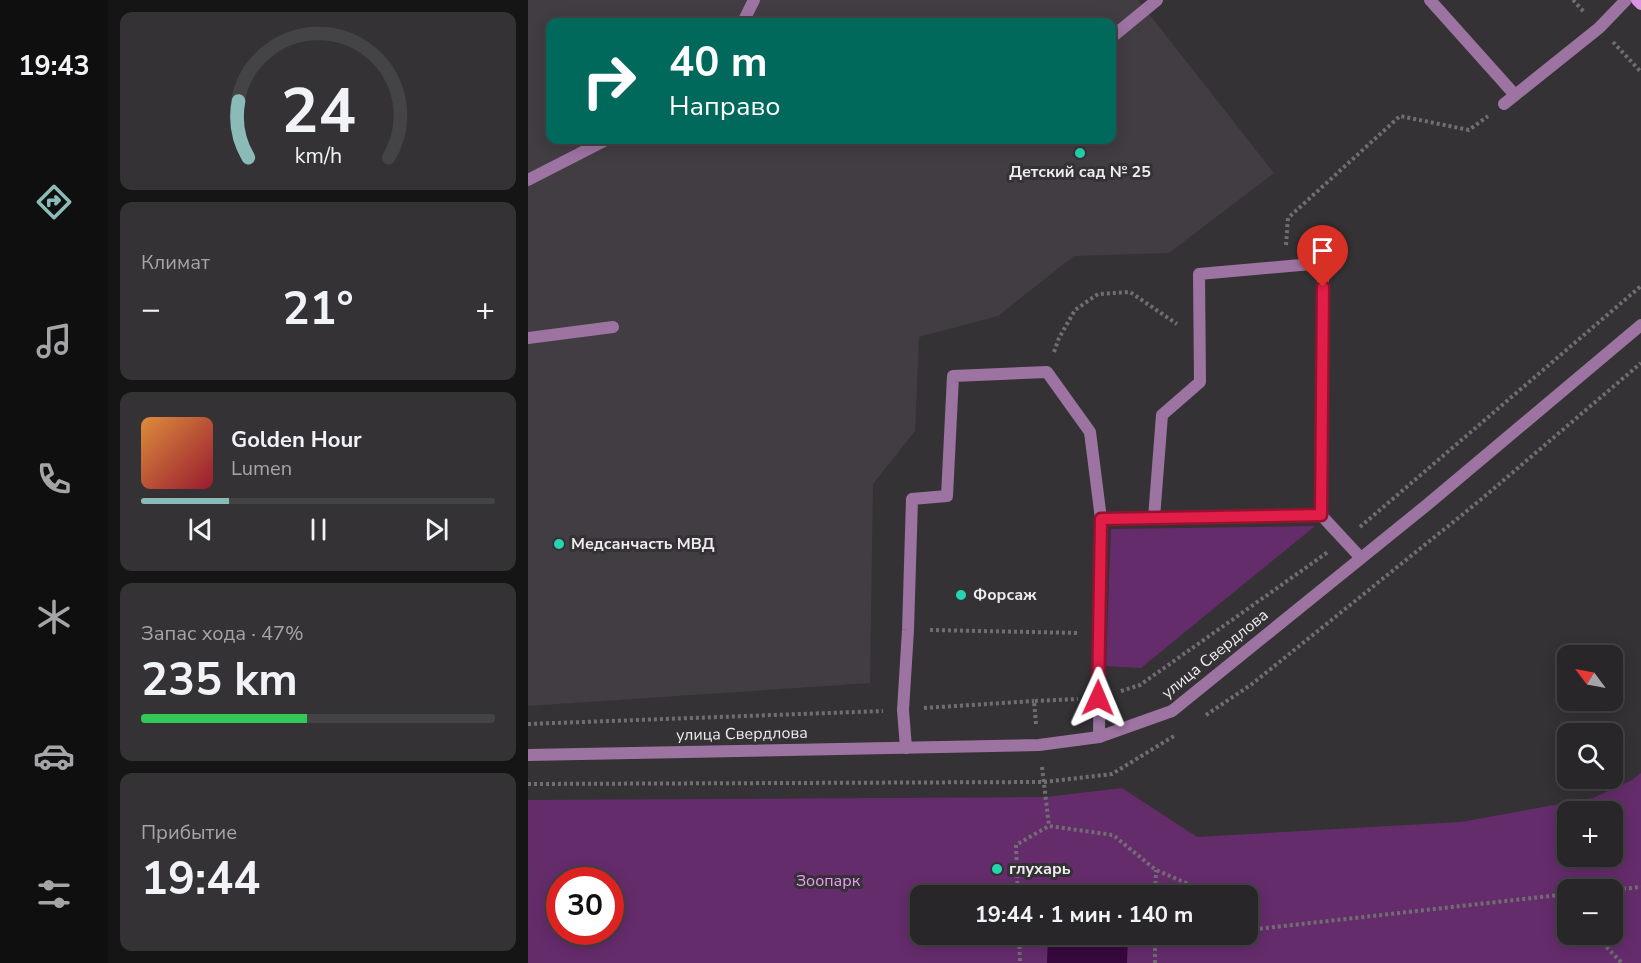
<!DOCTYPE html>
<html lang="ru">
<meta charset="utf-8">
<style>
:root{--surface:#282628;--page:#343234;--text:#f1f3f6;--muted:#a5a5a8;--line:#444345;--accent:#8bbbb9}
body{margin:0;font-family:"Nunito Sans",sans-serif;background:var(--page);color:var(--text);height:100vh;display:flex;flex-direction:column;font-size:22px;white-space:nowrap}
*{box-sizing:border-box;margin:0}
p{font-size:20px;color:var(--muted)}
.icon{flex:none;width:33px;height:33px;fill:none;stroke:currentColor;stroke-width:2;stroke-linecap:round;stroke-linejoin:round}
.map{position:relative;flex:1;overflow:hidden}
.sheet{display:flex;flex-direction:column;gap:12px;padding:12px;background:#161516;width:420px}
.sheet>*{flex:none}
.guide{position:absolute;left:18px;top:18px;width:570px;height:126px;border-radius:12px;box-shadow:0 3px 15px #0003,0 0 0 2px var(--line);background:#00695c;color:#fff;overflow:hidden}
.needle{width:39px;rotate:302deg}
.tools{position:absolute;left:1029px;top:645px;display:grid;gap:12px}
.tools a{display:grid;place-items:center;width:66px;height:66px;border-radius:12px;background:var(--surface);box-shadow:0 3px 15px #0003,0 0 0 2px var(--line);font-size:30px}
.speed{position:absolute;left:18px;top:867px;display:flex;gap:12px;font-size:30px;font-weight:700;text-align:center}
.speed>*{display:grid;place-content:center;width:78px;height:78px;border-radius:50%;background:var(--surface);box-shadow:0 3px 15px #0003,0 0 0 2px var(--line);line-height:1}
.speed .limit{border:9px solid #d22;background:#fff;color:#111}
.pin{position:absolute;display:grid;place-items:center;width:51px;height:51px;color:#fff;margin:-62px -26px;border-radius:50% 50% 50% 0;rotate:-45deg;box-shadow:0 0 6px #0007}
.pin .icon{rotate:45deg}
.me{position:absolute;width:66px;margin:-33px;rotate:1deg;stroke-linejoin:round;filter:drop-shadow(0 0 4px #0008)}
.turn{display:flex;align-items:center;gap:21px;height:126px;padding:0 24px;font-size:27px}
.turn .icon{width:78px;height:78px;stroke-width:2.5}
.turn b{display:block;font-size:42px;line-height:51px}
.big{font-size:45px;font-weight:700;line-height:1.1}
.sheet .tile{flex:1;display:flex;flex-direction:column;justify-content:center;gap:9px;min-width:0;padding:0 21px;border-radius:12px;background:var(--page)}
.sheet .dial{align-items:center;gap:0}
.dial svg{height:156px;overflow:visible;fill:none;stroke:var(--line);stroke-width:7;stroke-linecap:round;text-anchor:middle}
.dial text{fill:var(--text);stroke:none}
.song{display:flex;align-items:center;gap:18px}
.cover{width:72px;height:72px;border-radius:9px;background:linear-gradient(135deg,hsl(30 70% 55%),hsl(350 70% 35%))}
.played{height:6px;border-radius:3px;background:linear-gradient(90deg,var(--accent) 25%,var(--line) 25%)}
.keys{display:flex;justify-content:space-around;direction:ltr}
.heat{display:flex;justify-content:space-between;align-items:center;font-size:33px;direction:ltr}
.charge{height:9px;border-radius:4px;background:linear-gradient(90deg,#34c759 47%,var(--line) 0)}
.trip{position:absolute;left:382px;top:885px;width:348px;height:60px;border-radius:12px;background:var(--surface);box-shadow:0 3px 15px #0003,0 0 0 2px var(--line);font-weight:700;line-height:60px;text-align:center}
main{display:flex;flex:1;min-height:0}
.tabs{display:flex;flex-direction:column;width:108px;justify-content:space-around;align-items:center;background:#100f10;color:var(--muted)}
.tabs .icon{width:42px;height:42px}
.tabs .active{color:var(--accent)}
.tabs b{font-size:27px;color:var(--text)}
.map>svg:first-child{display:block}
.built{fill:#423c43;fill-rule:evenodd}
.green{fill:#652c6c;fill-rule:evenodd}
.water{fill:#37083d}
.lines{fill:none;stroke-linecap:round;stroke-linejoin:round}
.path{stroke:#716e71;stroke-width:4;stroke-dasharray:3 3;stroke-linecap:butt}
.lane{stroke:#9d73a2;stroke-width:12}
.street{stroke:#9d73a2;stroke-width:12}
.secondary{stroke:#d995e1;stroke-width:12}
.route-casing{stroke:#92132f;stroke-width:15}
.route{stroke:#e11d48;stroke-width:10}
.poi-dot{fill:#24d5af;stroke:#353235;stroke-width:2}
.labels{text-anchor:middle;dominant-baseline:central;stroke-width:6;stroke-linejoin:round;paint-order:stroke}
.poi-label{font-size:16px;font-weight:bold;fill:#eeecee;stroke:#353235;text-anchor:start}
.street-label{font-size:16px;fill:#eeecee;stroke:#353235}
.park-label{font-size:16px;fill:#ef9afa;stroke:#353235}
</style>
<main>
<nav class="tabs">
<b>19:43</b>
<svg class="icon active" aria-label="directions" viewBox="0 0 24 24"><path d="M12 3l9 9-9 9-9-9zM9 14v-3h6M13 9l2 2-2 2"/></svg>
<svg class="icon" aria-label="music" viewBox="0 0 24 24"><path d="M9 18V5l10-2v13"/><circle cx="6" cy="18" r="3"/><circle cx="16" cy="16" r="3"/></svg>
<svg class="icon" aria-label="phone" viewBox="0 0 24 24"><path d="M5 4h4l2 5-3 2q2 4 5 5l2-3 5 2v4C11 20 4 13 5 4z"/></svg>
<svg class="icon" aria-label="climate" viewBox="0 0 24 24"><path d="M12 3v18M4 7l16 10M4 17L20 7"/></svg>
<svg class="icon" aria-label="car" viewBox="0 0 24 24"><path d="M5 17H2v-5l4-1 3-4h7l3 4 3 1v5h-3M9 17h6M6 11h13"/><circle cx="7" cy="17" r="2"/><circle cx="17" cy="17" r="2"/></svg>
<svg class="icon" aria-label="filters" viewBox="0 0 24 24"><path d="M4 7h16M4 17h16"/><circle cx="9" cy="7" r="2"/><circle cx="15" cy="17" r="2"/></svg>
</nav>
<section class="sheet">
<div class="tile dial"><svg viewBox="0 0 100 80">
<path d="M14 69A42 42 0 1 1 86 69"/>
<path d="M14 69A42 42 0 0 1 9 40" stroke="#8bbbb9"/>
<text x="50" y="56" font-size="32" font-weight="700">24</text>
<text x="50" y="72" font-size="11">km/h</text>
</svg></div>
<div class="tile"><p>Климат</p>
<div class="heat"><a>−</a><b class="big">21°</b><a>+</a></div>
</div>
<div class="tile">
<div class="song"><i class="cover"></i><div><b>Golden Hour</b><p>Lumen</p></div></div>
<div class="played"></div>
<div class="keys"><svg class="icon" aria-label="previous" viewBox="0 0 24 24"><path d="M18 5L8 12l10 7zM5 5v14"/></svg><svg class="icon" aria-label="pause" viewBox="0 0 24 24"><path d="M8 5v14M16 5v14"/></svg><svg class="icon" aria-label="next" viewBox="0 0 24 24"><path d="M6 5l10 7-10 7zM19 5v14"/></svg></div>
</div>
<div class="tile"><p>Запас хода · 47%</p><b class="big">235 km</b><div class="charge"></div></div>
<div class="tile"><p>Прибытие</p><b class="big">19:44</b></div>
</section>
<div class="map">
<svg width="1113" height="963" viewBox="0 0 1113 963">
<rect width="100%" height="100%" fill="#353235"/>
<path class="built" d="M 0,0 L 610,0 L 746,173 L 641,253 L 546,256 L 470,316 L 391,337 L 387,431 L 345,484 L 342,683 L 0,706 ZM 22,22 L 584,22 L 584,140 L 22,140 Z"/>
<g class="green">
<path d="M 787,526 L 613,668 L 578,666 L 583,529 Z"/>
<path d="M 1113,773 L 1113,963 L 0,963 L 0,800 L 518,797 L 594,788 L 669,837 L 933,822 L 1065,798 L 1104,780 ZM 1040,812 L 1084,812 L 1084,856 L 1040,856 ZM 32,880 L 82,880 L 82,932 L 32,932 ZM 1040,890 L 1084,890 L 1084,934 L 1040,934 ZM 393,896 L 720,896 L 720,934 L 393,934 Z"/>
</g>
<path class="water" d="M 520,935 L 600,935 L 599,963 L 519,963 Z"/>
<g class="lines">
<g class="path">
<path d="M 1045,0 L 1057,13"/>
<path d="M 1085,42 L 1113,72"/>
<path d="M 758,245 L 760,218 L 872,116 L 941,130 L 960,116"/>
<path d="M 526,352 L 531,338 L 547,310 L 570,294 L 602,292 L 649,324"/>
<path d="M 832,527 L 1113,286"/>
<path d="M 402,630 L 551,633"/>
<path d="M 593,691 L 612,685 L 800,552"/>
<path d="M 396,708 L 506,701"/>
<path d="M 678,715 L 724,684 L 950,502 L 1113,363"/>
<path d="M 0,724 L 355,711"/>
<path d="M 508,724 L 506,701 L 550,699"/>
<path d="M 514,767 L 521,826"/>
<path d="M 0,784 L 516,782 L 584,774 L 646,736"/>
<path d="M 1083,890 L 1113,887"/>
<path d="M 1028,895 L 1040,907"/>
<path d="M 490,896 L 488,845 L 521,826 L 585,835 L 628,870 L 679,892 L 682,896"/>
<path d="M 627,896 L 628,870"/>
<path d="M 720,930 L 1040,894"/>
<path d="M 491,934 L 492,963"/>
<path d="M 1066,934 L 1094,963"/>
<path d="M 627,963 L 627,934"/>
</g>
<g class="lane">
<path d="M 902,0 L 987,95"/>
<path d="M 215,22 L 226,0"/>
<path d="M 584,37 L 629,0"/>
<path d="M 976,104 L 1071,28 L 1098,0"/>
<path d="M 0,180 L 78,140"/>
<path d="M 0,338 L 85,327"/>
</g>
<g class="street">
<path d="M 626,518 L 634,415 L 672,382 L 671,274 L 795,263 L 793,515 L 832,557"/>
<path d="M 571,737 L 573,519 L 793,515"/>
<path d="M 378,748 L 375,710 L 380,630 L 384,499 L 419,496 L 425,376 L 519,372 L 562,432 L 573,519"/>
<path d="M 0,755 L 511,745 L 571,737 L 644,711 L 900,504 L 1113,325"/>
</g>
<path class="secondary" d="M 1109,0 L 1113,4"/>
</g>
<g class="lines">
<defs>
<path id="route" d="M 570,698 L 573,519 L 793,515 L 795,287"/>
</defs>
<use href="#route" class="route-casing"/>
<use href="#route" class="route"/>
</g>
<g class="poi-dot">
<circle cx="552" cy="153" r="6"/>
<circle cx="31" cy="544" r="6"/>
<circle cx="433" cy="595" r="6"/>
<circle cx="469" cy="869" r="6"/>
</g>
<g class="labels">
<g class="poi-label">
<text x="552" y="172" text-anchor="middle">Детский сад № 25</text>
<text x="43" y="544">Медсанчасть МВД</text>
<text x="445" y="595">Форсаж</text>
<text x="481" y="869">глухарь</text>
</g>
<g class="street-label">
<text transform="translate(687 654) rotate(-39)">улица Свердлова</text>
<text transform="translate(214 734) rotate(-1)">улица Свердлова</text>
</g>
<g class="park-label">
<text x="300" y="881">Зоопарк</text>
</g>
</g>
</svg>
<div class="tools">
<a><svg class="needle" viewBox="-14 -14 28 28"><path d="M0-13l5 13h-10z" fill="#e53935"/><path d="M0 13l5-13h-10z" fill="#a5a5a8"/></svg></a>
<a><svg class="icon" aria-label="search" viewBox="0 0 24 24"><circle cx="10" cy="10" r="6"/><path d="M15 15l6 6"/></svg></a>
<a>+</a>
<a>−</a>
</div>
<div class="speed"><div class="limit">30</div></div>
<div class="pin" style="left:795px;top:287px;background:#d93025"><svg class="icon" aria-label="arrive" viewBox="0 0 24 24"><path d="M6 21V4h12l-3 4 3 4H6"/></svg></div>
<svg class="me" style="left:570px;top:698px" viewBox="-20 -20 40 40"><path d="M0-17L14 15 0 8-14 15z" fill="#e11d48" stroke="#fff" stroke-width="4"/></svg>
<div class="trip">19:44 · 1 мин · 140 m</div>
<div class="guide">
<div class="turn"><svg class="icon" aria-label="right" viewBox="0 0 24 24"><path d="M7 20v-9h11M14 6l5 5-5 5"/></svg><div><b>40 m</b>Направо</div></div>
</div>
</div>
</main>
